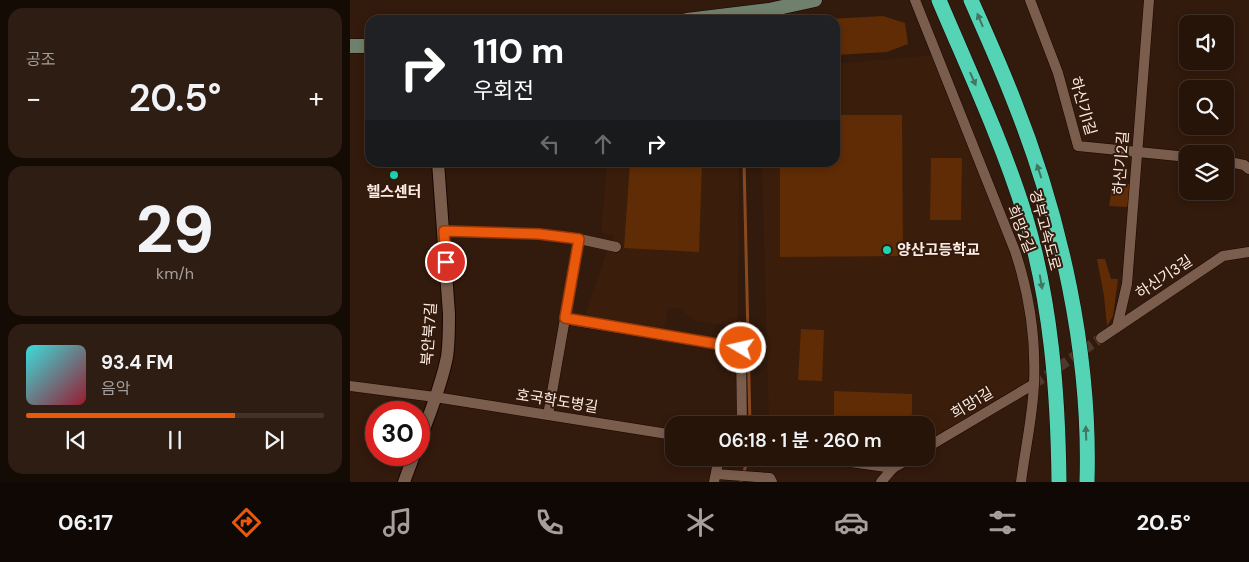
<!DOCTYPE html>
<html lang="ko">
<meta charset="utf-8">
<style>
:root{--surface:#261409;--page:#2e1d12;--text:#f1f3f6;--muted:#a49e9c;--line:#42332a;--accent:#ea580c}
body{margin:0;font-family:"DM Sans","Noto Sans KR",sans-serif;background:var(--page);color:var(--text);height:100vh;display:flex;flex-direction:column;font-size:19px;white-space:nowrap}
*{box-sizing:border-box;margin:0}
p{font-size:16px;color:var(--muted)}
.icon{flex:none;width:28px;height:28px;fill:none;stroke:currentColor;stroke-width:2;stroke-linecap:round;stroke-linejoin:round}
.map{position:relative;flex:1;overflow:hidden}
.panel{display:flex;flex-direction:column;gap:8px;padding:8px;background:#150b05;width:350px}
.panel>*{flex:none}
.top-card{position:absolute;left:15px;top:15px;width:475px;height:152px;border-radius:15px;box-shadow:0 2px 8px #0003,0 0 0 1px var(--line);background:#202124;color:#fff;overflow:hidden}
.buttons{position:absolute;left:829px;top:15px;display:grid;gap:10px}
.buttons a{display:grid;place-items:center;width:55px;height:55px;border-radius:10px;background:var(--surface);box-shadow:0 2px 8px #0003,0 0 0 1px var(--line);font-size:25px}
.speed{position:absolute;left:15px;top:401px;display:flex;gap:10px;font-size:25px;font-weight:700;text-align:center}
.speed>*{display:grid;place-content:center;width:65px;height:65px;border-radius:50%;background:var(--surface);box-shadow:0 2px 8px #0003,0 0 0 1px var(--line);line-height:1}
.speed .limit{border:8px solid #d22;background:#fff;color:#111}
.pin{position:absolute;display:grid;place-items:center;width:42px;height:42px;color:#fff;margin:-21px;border:2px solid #fff;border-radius:50%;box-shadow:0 1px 5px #0007}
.me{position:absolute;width:55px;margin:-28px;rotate:279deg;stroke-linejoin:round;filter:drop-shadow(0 0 4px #0008)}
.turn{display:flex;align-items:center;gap:18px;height:105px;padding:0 25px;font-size:22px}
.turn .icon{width:65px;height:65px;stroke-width:2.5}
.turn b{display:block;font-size:35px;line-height:42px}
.lanes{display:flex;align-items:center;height:48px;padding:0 25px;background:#0003;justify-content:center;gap:25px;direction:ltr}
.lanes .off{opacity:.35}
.big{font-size:38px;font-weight:600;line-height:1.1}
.panel .card{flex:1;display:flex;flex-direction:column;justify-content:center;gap:8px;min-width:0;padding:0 18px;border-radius:15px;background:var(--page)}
.panel .dial{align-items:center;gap:0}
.dial b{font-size:65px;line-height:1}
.song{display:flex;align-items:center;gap:15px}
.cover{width:60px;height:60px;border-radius:8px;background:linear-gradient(135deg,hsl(180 70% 55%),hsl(350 70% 35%))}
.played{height:5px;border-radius:2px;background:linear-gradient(90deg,var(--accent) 70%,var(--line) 70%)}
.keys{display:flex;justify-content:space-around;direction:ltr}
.heat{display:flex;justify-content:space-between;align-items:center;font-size:28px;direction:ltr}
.trip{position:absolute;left:315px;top:416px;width:270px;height:50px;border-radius:15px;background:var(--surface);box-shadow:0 2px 8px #0003,0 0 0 1px var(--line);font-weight:600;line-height:50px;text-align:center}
.tabs{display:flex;height:80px;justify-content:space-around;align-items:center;background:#0f0804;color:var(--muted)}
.tabs .icon{width:35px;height:35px}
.tabs .active{color:var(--accent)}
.tabs b{font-size:22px;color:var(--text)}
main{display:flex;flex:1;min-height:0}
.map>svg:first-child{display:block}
.built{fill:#3b1d0b}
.green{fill:#602c05}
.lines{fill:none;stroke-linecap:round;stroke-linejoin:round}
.stream{stroke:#89491f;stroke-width:3}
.minor-tunnel{stroke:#50392c;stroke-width:10;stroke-dasharray:10 5;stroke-linecap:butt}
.minor-casing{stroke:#190500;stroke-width:11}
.tertiary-casing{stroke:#190500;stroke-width:14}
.secondary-casing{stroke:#190500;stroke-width:15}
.motorway-casing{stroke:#190500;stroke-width:16}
.minor{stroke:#7a5d4d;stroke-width:10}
.tertiary{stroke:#7a5d4d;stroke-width:12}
.secondary{stroke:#6f806c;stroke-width:14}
.motorway{stroke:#54d3b5;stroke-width:15}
.oneway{fill:#437660}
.route-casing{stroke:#983908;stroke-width:12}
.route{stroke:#ea580c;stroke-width:9}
.poi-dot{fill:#1ad5b2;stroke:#321a0c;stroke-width:2}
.labels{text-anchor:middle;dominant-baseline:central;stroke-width:4;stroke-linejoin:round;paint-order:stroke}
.street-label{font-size:15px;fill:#fcebe2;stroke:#321a0c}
.poi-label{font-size:15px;font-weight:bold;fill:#fcebe2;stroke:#321a0c}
</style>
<main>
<section class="panel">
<div class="card"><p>공조</p>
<div class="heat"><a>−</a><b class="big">20.5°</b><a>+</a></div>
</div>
<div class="card dial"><b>29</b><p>km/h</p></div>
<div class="card">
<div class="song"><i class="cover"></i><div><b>93.4 FM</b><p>음악</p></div></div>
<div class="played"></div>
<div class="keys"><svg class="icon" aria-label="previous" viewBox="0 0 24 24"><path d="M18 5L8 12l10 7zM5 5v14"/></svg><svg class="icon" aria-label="pause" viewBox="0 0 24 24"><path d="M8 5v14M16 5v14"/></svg><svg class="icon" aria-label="next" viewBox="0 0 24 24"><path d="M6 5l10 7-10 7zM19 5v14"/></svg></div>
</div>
</section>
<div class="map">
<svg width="899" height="482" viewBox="0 0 899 482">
<rect width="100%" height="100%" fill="#321a0c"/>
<g class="built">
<path d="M 582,55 L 669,272 L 678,312 L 684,380 L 576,442 L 576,425 L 419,425 L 412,163 L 485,162 L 485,64 Z"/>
<path d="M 257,163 L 389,163 L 388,327 L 346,321 L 328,308 L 318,308 L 314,328 L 235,315 L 256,254 L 264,236 L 251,232 Z"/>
</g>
<g class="green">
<path d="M 533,16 L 555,23 L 558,44 L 537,52 L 485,55 L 485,20 L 460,20 Z"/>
<path d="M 485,115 L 552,115 L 553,256 L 430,257 L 430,163 L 485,162 Z"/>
<path d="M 581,158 L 612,158 L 611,220 L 580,220 Z"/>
<path d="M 280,163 L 352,163 L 349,252 L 274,248 Z"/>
<path d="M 763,182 L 780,184 L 778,207 L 759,206 Z"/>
<path d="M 747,259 L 755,259 L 761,279 L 768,279 L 763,316 L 757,326 L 754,296 Z"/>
<path d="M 451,329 L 474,330 L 472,381 L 448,380 Z"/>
<path d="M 484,391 L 562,394 L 562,414 C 552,421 544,429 532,423 L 522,425 L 494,425 L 484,415 Z"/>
</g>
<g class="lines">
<g class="stream">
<path d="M 394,162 L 400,425"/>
<path d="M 391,482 L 398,458"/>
</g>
<path class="minor-tunnel" d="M 684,384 L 751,338"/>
<defs>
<g id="minor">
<path d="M 565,0 L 665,251 C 679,293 686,338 684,383 C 683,415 675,450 671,482"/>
<path d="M 680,0 L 708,73 L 728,146 L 838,157"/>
<path d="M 875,161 L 894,165 L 899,169"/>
<path d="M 94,231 L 189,234 L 225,238 L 266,247"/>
<path d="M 215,319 L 391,348 L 392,425"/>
<path d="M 767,327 L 777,284 L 799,0"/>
<path d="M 751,338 L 873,256 L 899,252"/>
<path d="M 0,386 L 85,397 L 324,435"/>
<path d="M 198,415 L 229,239"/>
<path d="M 576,448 L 684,384"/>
<path d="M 473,458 L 543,468"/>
<path d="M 366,474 L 420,478 L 422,482"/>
<path d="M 364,482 L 369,458"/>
<path d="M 531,482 L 543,468 L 561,458"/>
</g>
<g id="tertiary">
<path d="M 69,443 C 79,415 91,387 97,357 C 99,343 99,328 99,314 L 88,162"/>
<path d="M 54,482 L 64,455"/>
</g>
<g id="secondary">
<path d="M 337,20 L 419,10 L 465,0"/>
<path d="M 0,46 L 20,46"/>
</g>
<g id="motorway">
<path d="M 589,0 C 619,71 652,141 675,215 C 701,302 708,392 709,482"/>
<path d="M 621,0 C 636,34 651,67 664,101 C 711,219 741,354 737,482"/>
</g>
</defs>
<use href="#minor" class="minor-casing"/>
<use href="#tertiary" class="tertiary-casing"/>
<use href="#secondary" class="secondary-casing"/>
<use href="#motorway" class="motorway-casing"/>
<use href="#minor" class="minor"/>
<use href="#tertiary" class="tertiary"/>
<use href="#secondary" class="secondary"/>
<use href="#motorway" class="motorway"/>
</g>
<defs><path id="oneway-solid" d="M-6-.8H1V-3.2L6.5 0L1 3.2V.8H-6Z" transform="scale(1.25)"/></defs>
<g class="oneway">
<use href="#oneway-solid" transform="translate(630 20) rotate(-113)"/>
<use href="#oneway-solid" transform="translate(623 79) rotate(66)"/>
<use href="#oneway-solid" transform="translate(689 171) rotate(-108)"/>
<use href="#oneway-solid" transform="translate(691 282) rotate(80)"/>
<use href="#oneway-solid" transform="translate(736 433) rotate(-92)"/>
</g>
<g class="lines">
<defs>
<path id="route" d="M 96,262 L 94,231 L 189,234 L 229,239 L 215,318 L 391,348"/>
</defs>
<use href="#route" class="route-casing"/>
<use href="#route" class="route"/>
</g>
<g class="poi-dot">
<circle cx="44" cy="175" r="5"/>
<circle cx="537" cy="250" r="5"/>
</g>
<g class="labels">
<g class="street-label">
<text transform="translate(733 106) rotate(74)">하신기1길</text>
<text transform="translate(771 163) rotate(-86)">하신기2길</text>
<text transform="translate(671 229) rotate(68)">희망2길</text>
<text transform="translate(695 230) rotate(75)">경부고속도로</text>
<text transform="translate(814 277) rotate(-34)">하신기3길</text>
<text transform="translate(79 334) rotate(-86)">북안북7길</text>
<text transform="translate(207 401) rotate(9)">호국학도병길</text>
<text transform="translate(622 403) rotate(-31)">희망1길</text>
</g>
<g class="poi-label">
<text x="44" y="192">헬스센터</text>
<text x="547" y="250" text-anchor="start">양산고등학교</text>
</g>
</g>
</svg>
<div class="buttons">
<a><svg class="icon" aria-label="sound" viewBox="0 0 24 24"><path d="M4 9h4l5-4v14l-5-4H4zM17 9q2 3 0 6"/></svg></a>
<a><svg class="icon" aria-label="search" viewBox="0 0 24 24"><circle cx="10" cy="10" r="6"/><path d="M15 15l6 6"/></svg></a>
<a><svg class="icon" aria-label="layers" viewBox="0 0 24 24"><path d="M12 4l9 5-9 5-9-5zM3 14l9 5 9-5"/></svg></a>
</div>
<div class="speed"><div class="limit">30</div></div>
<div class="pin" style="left:96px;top:262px;background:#d93025"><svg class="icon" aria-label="arrive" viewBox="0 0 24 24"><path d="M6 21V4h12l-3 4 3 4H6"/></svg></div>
<svg class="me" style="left:391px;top:348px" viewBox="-20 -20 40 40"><circle r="17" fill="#ea580c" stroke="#fff" stroke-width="3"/><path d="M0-11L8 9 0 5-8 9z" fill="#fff"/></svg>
<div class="trip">06:18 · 1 분 · 260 m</div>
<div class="top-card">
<div class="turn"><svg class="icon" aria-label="right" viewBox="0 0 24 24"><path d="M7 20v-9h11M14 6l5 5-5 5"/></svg><div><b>110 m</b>우회전</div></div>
<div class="lanes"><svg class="icon off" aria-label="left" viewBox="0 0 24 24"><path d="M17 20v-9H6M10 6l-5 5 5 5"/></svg><svg class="icon off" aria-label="ahead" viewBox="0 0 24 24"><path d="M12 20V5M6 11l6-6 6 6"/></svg><svg class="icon" aria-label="right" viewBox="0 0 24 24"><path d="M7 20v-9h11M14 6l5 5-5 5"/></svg></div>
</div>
</div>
</main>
<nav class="tabs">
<b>06:17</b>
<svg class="icon active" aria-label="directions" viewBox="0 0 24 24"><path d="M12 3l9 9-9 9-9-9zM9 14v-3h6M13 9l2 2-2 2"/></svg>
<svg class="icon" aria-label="music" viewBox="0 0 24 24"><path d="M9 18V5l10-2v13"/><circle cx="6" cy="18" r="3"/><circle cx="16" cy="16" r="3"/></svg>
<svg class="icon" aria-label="phone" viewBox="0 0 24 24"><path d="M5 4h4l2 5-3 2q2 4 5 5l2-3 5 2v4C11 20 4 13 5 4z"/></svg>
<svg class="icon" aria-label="climate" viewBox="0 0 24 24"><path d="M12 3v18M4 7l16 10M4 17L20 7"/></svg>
<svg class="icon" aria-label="car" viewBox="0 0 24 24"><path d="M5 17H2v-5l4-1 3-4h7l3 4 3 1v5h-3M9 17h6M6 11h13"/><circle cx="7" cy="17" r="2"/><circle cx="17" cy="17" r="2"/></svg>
<svg class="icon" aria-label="filters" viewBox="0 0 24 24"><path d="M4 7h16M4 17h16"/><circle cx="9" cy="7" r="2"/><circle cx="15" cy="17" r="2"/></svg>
<b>20.5°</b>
</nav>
